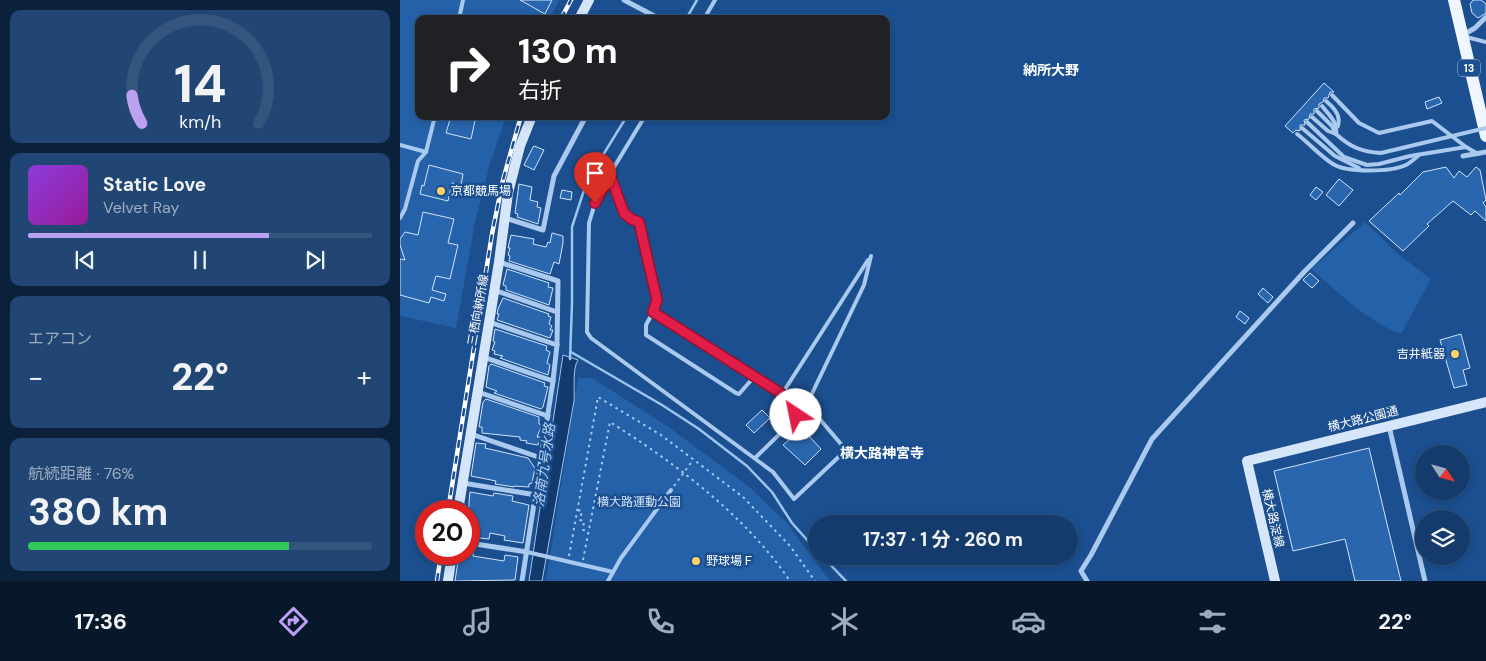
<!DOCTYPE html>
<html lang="ja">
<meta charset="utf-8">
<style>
:root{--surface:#143b6b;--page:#214673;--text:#f1f3f6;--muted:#9dadc1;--line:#33557e;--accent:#bca0f2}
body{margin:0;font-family:"DM Sans","Noto Sans JP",sans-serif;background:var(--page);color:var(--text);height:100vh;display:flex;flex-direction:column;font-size:19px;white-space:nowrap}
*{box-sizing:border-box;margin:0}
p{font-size:16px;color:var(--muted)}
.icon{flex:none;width:28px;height:28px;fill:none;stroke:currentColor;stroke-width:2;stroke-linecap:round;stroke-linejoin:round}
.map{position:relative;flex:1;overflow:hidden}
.panel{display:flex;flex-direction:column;gap:10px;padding:10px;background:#0b203b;width:400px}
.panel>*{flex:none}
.hud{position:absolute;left:15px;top:15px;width:475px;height:105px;border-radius:10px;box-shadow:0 2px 8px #0003,0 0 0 1px var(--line);background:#202124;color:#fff;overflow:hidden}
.needle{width:32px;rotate:126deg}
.controls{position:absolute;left:1015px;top:445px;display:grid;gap:10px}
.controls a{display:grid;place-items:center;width:55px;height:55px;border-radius:50%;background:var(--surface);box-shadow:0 2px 8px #0003,0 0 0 1px var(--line);font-size:25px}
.speed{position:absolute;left:15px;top:500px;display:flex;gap:10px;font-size:25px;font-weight:700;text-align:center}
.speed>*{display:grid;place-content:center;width:65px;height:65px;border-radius:50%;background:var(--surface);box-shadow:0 2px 8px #0003,0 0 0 1px var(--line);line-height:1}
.speed .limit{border:8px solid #d22;background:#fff;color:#111}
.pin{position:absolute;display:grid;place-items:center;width:42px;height:42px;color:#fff;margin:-51px -21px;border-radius:50% 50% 50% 0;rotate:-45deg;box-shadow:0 0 5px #0007}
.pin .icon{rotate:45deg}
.me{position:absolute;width:55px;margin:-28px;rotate:326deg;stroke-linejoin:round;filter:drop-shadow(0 0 4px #0008)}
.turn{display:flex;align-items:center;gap:18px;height:105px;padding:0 20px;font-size:22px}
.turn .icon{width:65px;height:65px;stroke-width:2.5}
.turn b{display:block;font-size:35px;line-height:42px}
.big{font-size:38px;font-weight:700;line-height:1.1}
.panel .tile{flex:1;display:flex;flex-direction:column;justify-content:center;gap:8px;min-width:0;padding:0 18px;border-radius:10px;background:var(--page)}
.panel .dial{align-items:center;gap:0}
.dial svg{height:130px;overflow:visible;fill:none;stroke:var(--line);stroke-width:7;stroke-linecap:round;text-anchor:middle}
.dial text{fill:var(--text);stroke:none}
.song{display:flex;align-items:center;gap:15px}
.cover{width:60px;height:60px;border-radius:8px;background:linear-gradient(135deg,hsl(270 70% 55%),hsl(300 70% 35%))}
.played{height:5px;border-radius:2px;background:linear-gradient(90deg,var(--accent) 70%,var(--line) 70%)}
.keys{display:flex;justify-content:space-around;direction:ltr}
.heat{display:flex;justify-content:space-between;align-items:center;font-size:28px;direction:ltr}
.charge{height:8px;border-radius:4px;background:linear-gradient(90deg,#34c759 76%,var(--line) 0)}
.trip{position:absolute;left:408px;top:515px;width:270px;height:50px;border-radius:25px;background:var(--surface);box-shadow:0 2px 8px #0003,0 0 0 1px var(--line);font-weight:700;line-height:50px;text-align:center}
.tab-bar{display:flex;height:80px;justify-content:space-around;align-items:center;background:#08182b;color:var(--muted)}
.tab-bar .icon{width:35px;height:35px}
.tab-bar .selected{color:var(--accent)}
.tab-bar b{font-size:22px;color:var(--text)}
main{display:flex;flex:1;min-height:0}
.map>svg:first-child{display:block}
.green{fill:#2461a8}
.water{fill:#123a6d;stroke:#9cc4f0}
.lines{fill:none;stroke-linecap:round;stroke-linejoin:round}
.stream{stroke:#9cc4f0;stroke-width:2.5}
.building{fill:#2a66ad;stroke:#cfe3fa}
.path{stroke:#a9c9ee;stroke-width:2;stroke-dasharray:2.5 4;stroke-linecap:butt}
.lane{stroke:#a9c9ee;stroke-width:4}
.street{stroke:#a9c9ee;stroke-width:5}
.secondary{stroke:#d6e6fa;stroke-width:10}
.primary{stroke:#f0f6ff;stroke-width:12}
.rail-casing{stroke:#fff;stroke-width:4.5}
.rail{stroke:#1b4f8f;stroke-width:2.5;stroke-dasharray:8;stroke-linecap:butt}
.lane-bridge{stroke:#a9c9ee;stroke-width:4}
.route-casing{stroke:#92132f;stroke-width:12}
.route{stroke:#e11d48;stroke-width:9}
.poi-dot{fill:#ffd166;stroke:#1b4f8f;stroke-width:2}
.labels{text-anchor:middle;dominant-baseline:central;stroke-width:5;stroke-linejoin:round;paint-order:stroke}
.shield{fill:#1b4f8f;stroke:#bbcadd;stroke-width:1}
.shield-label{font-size:11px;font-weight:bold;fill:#fff}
.poi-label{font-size:12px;fill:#fff;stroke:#1b4f8f;text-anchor:start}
.street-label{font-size:12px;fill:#fff;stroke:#1b4f8f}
.park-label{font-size:12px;fill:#cfe3fa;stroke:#1b4f8f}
.neighbourhood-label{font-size:14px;font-weight:bold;fill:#fff;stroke:#1b4f8f}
.water-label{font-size:14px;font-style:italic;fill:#b5d3f5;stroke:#1b4f8f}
</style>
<main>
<section class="panel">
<div class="tile dial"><svg viewBox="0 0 100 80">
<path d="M14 69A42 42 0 1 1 86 69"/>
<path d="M14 69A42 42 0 0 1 8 52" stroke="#bca0f2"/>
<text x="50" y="56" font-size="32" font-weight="700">14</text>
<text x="50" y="72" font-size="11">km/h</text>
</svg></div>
<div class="tile">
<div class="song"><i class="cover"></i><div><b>Static Love</b><p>Velvet Ray</p></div></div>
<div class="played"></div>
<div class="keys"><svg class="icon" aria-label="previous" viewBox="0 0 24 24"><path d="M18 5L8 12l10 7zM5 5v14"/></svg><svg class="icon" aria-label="pause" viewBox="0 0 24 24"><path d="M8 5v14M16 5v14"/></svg><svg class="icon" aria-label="next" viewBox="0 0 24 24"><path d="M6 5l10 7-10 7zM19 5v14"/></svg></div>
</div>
<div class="tile"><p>エアコン</p>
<div class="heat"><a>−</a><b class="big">22°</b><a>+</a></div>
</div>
<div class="tile"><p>航続距離 · 76%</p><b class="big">380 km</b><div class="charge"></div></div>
</section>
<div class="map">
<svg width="1086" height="581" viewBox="0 0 1086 581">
<rect width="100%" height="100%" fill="#1b4f8f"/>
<g class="green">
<path d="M 0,0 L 159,0 L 150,19 L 19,19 L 19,116 L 106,116 L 90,164 L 76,218 L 56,328 L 0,316 Z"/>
<path d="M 965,222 L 999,255 L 1031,279 L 1001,334 C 967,321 939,293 911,269 Z"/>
<path d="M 178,378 L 192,378 L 267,426 L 348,486 L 385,521 L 430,581 L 146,581 Z"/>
</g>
<path class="water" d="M 163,355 L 178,360 C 172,369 175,390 174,401 L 142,581 L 129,581 Z"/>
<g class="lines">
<g class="stream">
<path d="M 286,19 L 297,0"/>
<path d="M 171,352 L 262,405 L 299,429 L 347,466 L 372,492 L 392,523 L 416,550"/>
<path d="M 170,359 L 172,303 L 172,227 L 187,181 L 227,116"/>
<path d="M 422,556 L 446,581"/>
</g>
</g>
<g class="building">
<path d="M 120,0 L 152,0 L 145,14 Z"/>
<path d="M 1073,0 L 1081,0 L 1086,4 L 1086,13 L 1078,18 L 1072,13 L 1070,4 Z"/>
<path d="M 924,83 L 934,92 L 930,92 L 928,98 L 924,98 L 923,102 L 919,104 L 919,108 L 914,109 L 914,114 L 910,114 L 909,119 L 904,120 L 905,125 L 900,125 L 900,131 L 896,130 L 893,133 L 885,126 Z"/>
<path d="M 1039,97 L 1042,103 L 1027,109 L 1025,102 Z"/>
<path d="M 51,116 L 76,116 L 71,139 L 46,133 Z"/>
<path d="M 134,146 L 144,150 L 134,170 L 124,165 L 133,147 Z"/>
<path d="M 29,165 L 63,174 L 61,185 L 52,183 L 48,201 L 20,194 L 22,185 L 24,186 Z"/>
<path d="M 1046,167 L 1054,178 L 1059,171 L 1067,177 L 1076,167 L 1080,170 L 1086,200 L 1083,203 L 1086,207 L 1086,221 L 1075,211 L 1071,215 L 1053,201 L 1027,224 L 1029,226 L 1003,251 L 969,221 L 999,193 L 1000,195 L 1023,172 Z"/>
<path d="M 939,179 L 953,190 L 939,206 L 926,195 Z"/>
<path d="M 119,184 L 132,187 L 130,200 L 138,202 L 137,207 L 141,208 L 138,224 L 117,217 L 118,214 L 115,213 Z"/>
<path d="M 916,187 L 923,192 L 916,200 L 910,195 Z"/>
<path d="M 162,190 L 172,192 L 171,200 L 160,198 Z"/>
<path d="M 23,212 L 54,219 L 48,243 L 58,245 L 50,279 L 36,276 L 32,290 L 46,294 L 44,301 L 31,297 L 29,303 L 0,295 L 0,259 L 5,260 L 0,245 L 0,239 L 5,232 L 18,235 Z"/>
<path d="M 152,233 L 163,236 L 163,243 L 159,264 L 154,262 L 150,274 L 109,261 L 110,256 L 108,255 L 110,248 L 108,248 L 111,235 L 134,239 L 133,244 L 146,247 L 148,242 L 150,243 Z"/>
<path d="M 107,269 L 149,283 L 148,287 L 153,288 L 149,305 L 106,290 L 106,286 L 103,285 Z"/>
<path d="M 910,273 L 919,281 L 912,288 L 903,280 Z"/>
<path d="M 863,288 L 873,297 L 868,303 L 858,294 Z"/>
<path d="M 103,298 L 149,314 L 148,316 L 151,317 L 149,324 L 152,326 L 150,330 L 153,330 L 150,338 L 97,320 L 99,314 L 97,314 L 98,309 Z"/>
<path d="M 840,311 L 849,318 L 845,324 L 836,317 Z"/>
<path d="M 95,329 L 147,346 L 146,350 L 150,352 L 147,363 L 150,365 L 148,375 L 100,358 L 103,356 L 94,354 L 95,351 L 92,350 L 95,342 L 93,341 Z"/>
<path d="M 1061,334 L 1070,368 L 1063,370 L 1067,385 L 1054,388 L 1040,340 Z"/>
<path d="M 91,364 L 145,383 L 144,386 L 148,387 L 143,407 L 141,409 L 94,393 L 97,391 L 86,387 L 89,366 Z"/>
<path d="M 86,399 L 139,417 L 139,424 L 142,425 L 137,437 L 140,437 L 138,445 L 126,443 L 127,441 L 120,440 L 120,437 L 82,433 L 82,427 L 79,427 L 83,402 Z"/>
<path d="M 362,410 L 370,418 L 354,433 L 346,425 Z"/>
<path d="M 399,431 L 406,439 L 409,436 L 421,449 L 405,465 L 383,445 Z"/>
<path d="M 76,443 L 86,444 L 85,448 L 128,458 L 135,468 L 132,483 L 129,484 L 129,487 L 114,486 L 114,487 L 95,484 L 96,481 L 71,476 Z"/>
<path d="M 969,448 L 988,528 L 1001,581 L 955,581 L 945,539 L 893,551 L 874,471 Z"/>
<path d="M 70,492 L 93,496 L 94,493 L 113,496 L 112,501 L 129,505 L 123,543 L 104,540 L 105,536 L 90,533 L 89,539 L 79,538 L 78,540 L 69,539 L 69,503 Z"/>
<path d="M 69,547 L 74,548 L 73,556 L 104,561 L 105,555 L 118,557 L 115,580 L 55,581 L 59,554 L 69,554 Z"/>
</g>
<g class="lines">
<g class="path">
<path d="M 274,486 L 293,460"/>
<path d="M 178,510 L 182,511 L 180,520 L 184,521 L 183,530 L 189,531"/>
<path d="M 169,556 L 198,397 L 261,435 L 343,497 L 390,546 L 415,581"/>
<path d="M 183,560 L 210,422 C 275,463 346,516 390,581"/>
</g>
<g class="lane">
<path d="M 59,19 L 63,0"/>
<path d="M 304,19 L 315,0"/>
<path d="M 1066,37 L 1086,42"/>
<path d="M 932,95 L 959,123 L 979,133 L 1032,121 L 1066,147"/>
<path d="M 926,101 C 934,108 941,115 938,126"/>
<path d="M 922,106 C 929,115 938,122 936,134"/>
<path d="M 917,111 L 932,126 L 936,134"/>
<path d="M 245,116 L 202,187 L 195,203 L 189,223 L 187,332 L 191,338 L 373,472 L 394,499 L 446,450 L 407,404 L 464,285 L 471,256"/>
<path d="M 912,117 L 928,131 L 936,134"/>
<path d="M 907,122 L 944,157 L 967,165 L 979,164 L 1010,156 L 1066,147 L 1078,154"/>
<path d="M 902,128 L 935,156 L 959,168"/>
<path d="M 897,134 C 909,143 920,156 933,164 C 947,173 991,172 1006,165 C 1010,163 1014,159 1018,156"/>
<path d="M 0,145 L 26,152 L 35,116"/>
<path d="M 210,175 L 224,213 L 231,219 L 239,222 L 257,300 L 253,312 L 382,394 L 395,412 L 395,419 L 355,458"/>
<path d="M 0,218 L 5,209 L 18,161 L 26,152"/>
<path d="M 253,312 L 246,325 L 246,335 L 336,393 L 339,394 L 354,377"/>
<path d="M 382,394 L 468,260"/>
<path d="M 127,552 L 213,572"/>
<path d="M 208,581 L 221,558 L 271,490"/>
</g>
<g class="street">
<path d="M 224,0 L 260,19"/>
<path d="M 1063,35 L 1075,28 L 1086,17"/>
<path d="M 1063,156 L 1086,152"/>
<path d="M 105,218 L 143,230 L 154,176 L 186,116"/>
<path d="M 99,262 L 158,281 L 157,345 L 153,381 L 122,581"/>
<path d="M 94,290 L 157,312"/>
<path d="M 89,322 L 157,345"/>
<path d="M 83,357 L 153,381"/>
<path d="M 78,392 L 148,416"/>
<path d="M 989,426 L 1025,581"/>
<path d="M 71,434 L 141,458"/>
<path d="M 63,483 L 136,495"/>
<path d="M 69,543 L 127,552"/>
<path d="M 687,581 L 681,571 L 691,555 L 752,439 L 904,272 L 953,223"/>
</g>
<g class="secondary">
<path d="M 179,19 L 189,0"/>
<path d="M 58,511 L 99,262 L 108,193 L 120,146 L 132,116"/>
<path d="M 48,581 L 52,554"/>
<path d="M 875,581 L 847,461 L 1086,402"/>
</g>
<path class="primary" d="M 1054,0 L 1086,136"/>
<defs>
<g id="rail">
<path d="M 161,19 L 171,0"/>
<path d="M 48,511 L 92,234 L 103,180 L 121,116"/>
<path d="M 37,581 L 41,554"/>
</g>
</defs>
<use href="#rail" class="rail-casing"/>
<use href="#rail" class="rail"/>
<path class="lane-bridge" d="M 936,134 C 950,147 962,152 981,153 L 1086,128"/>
</g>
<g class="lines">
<defs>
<path id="route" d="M 195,203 L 210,175 L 224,213 L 231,219 L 239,222 L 257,300 L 253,312 L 382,394 L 396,415"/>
</defs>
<use href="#route" class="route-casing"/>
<use href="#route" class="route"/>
</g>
<g class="poi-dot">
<circle cx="41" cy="191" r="5"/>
<circle cx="1055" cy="354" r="5"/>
<circle cx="296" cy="561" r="5"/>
</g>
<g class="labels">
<rect class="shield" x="1058" y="59.5" width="22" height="17" rx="4"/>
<g class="shield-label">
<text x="1069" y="68">13</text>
</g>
<g class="poi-label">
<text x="51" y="191">京都競馬場</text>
<text x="1045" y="354" text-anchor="end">吉井紙器</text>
<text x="306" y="561">野球場Ｆ</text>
</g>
<g class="street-label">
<text transform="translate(78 310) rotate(-80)">三栖向納所線</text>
<text transform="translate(963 419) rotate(-14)">横大路公園通</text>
<text transform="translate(873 518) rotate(77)">横大路淀線</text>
</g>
<g class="park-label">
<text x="239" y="502">横大路運動公園</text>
</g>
<g class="neighbourhood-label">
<text x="651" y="70">納所大野</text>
<text x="482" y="453">横大路神宮寺</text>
</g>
<g class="water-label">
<text transform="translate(144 465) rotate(-82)">洛南九号水路</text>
</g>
</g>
</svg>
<div class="controls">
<a><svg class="needle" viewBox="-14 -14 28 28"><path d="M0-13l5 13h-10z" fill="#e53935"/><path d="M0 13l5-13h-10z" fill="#9dadc1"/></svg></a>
<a><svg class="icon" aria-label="layers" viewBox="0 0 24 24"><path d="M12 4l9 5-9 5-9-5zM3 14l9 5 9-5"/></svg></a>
</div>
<div class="speed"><div class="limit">20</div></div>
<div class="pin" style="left:195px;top:203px;background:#d93025"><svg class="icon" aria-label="arrive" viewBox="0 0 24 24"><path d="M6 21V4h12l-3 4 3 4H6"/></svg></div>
<svg class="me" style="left:396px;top:415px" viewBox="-20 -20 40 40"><circle r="19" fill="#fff"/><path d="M0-13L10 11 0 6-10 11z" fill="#e11d48"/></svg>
<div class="trip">17:37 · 1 分 · 260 m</div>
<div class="hud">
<div class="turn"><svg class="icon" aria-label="right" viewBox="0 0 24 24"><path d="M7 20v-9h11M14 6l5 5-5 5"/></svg><div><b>130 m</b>右折</div></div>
</div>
</div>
</main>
<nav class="tab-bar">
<b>17:36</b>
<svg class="icon selected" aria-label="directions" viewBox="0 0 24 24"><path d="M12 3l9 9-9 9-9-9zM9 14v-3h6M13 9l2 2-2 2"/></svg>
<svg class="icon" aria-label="music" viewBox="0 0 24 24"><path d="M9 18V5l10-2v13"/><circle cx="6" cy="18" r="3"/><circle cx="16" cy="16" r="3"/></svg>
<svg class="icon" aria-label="phone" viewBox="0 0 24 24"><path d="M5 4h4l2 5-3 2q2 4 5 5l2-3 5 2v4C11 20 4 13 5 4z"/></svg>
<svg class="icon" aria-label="climate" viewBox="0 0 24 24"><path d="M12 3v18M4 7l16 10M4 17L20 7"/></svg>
<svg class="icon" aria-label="car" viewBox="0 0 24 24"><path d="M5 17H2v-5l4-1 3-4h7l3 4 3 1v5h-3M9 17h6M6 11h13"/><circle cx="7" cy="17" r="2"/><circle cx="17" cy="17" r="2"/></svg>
<svg class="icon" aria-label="filters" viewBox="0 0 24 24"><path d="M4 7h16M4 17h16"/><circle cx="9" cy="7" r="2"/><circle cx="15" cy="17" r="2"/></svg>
<b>22°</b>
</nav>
